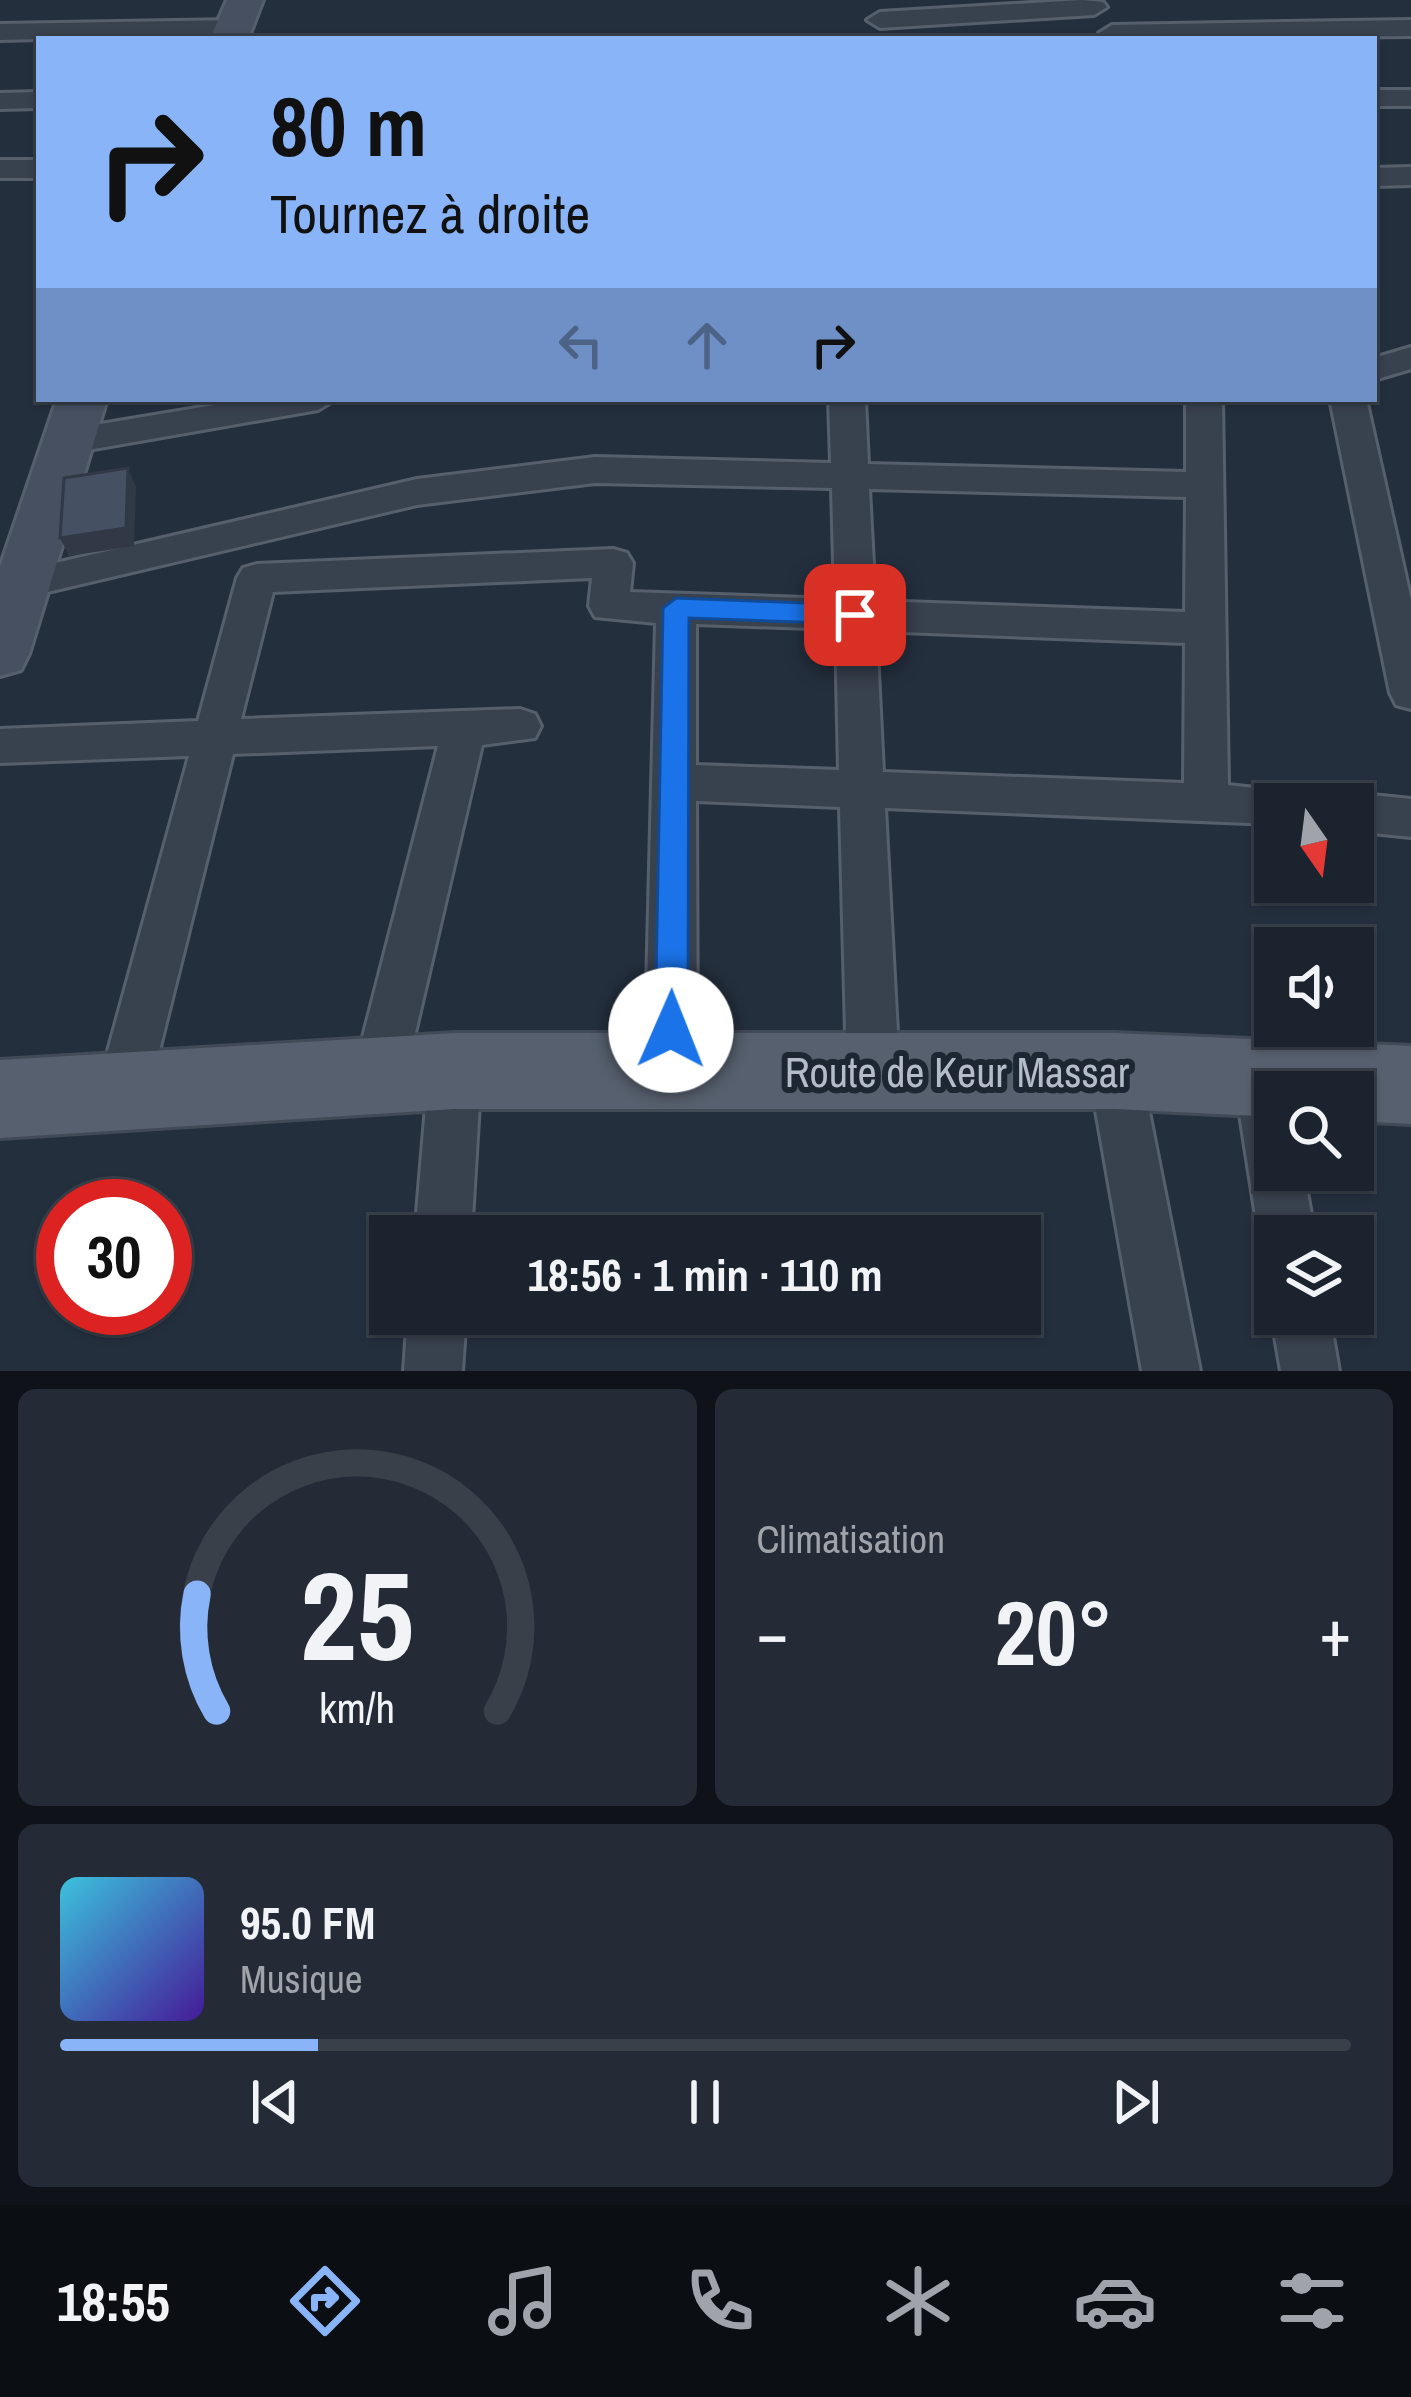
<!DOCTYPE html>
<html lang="fr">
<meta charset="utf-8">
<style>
:root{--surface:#1b232e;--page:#242b36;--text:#f1f3f6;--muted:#a0a4aa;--line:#39404a;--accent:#8ab4f8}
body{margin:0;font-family:"Archivo Narrow",sans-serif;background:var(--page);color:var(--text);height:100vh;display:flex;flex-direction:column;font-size:45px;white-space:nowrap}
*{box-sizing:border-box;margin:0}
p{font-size:39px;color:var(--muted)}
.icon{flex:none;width:66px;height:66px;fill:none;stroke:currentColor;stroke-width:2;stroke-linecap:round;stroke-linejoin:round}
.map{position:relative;height:1371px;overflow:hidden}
.sheet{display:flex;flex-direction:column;gap:18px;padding:18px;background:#0f1319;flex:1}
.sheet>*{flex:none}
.banner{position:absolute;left:36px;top:36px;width:1341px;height:366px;border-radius:0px;box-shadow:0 3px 9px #0004,0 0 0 3px var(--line);background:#8ab4f8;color:#111;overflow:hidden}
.needle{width:78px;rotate:166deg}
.controls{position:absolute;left:1254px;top:783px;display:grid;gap:24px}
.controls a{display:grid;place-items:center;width:120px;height:120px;border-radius:0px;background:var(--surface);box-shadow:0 3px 9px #0004,0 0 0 3px var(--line);font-size:60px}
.speed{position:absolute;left:36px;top:1179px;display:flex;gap:24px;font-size:60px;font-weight:700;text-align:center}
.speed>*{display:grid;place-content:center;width:156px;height:156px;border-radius:50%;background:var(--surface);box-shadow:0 3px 9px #0004,0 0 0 3px var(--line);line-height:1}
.speed .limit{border:18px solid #d22;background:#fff;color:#111}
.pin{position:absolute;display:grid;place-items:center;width:102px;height:102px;color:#fff;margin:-51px;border-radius:24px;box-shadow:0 6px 18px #0006}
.me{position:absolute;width:132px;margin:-66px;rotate:1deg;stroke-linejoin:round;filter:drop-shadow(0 0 9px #0008)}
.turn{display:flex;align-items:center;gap:42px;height:252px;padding:0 36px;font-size:54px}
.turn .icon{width:156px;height:156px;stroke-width:2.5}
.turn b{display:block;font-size:84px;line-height:102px}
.lanes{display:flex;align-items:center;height:114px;padding:0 36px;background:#0003;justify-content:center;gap:60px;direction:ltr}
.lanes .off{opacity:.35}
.big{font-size:90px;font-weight:700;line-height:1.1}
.sheet .card{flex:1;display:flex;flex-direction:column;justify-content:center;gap:18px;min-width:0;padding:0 42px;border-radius:18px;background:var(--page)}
.sheet .dial{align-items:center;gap:0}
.dial svg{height:312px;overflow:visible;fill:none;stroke:var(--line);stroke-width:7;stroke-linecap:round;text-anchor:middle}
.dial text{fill:var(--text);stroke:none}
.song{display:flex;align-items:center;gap:36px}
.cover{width:144px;height:144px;border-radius:18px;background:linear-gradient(135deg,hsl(190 70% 55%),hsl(260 70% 35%))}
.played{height:12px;border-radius:6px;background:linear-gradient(90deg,var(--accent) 20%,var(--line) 20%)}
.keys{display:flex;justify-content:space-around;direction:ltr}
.heat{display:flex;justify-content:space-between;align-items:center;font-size:66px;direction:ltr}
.sheet .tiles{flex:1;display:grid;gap:18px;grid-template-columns:1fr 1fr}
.card:last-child{grid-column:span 2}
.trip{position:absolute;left:369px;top:1215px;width:672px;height:120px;border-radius:0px;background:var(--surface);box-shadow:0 3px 9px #0004,0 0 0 3px var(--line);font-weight:700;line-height:120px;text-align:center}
.dock{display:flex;height:192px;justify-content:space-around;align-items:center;background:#0b0e12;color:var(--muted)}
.dock .icon{width:84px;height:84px}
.dock .selected{color:var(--accent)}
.dock b{font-size:54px;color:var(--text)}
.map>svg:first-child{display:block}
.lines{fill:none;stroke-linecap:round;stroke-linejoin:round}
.street-casing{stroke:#565f6c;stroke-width:6}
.secondary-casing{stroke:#565f6c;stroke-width:6}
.primary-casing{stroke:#414a57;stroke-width:6}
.street{fill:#38414e;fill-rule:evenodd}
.secondary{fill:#465061;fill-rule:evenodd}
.primary{fill:#56606e;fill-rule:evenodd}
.shaded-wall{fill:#303945}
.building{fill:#455162;stroke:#303945;stroke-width:3}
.route{fill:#1a73e8;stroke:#114b97;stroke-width:3}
.labels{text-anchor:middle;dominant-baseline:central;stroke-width:12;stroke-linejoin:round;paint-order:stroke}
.near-street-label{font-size:42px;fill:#b4bcc9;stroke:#1d2633}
</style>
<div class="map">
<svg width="1411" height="1371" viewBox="0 0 1411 1371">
<rect width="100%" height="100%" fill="#242f3e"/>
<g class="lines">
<defs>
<g id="street">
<path d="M 1082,0 L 1103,2 L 1107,7 L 1094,15 L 880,28 L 867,20 L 880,12 Z"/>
<path d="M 234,20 L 243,22 L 243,34 L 0,40 L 0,24 Z"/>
<path d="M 1411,20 L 1411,36 L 1104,39 L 1099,33 L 1112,25 Z"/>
<rect x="1374" y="90" width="37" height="16"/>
<path d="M 39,92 L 39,108 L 0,109 L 0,93 Z"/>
<rect x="0" y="160" width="39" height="18"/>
<path d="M 1411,167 L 1411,185 L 1374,186 L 1374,168 Z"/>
<path d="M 1411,347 L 1411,369 L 1374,380 L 1374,358 Z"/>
<path d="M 250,399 L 336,399 L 318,410 L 65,454 L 47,442 L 65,430 Z"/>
<path d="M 829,399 L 865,399 L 868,464 L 1186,472 L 1186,399 L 1222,399 L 1228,785 L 1291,792 L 1297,804 L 1275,804 L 1275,824 L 885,808 L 899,1070 L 891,1087 L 873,1094 L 855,1087 L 847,1070 L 840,807 L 696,801 L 697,1071 L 689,1088 L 671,1095 L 653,1088 L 645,1071 L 656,623 L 595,617 L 589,606 L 592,578 L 273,592 L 241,719 L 520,709 L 535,714 L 541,726 L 535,738 L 482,745 L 405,1076 L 397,1093 L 379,1100 L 361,1093 L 353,1076 L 438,746 L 233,754 L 149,1091 L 141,1109 L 123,1116 L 105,1109 L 97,1091 L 189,756 L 0,763 L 0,729 L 198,721 L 237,578 L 243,568 L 257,564 L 613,549 L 627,553 L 633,563 L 630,592 L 835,599 L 832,488 L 595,483 L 417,505 L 22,598 L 8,594 L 2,584 L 8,574 L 417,479 L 595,457 L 831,463 ZM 869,489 L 1186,497 L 1185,612 L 875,601 ZM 696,624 L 836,629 L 839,770 L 696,765 ZM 876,631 L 1185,643 L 1184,783 L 883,772 Z"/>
<path d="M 1330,399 L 1366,399 L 1411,600 L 1411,709 L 1396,705 L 1390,693 Z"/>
<path d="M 1353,793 L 1411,799 L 1411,837 L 1353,831 L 1353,804 L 1334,804 Z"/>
<path d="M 455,1047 L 473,1054 L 481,1071 L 471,1236 L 415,1236 L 429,1071 L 437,1054 Z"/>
<path d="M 1115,1047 L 1133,1054 L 1141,1071 L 1200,1371 L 1142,1371 L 1089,1071 L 1097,1054 Z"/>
<path d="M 1260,1052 L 1278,1059 L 1289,1092 L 1275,1092 L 1275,1170 L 1303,1170 L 1315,1236 L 1275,1236 L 1275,1259 L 1267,1256 L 1259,1236 L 1234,1076 L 1242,1059 Z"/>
<path d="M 1275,1305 L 1275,1314 L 1329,1314 L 1339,1371 L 1281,1371 L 1271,1314 Z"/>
<path d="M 408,1314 L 466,1314 L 462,1371 L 404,1371 Z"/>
</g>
<g id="secondary">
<path d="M 227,0 L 263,0 L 248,39 L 210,39 Z"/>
<path d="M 57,399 L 107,399 L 29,654 L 21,670 L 0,676 L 0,567 Z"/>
</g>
<path id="primary" d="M 455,1033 L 1115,1033 L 1411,1046 L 1411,1124 L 1353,1121 L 1353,1092 L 1275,1092 L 1275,1117 L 1115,1109 L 455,1109 L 0,1138 L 0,1060 Z"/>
</defs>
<use href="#street" class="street-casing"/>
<use href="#secondary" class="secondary-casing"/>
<use href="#primary" class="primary-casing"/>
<use href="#street" class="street"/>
<use href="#secondary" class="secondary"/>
<use href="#primary" class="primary"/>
</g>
<path class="shaded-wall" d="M 128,468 L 136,487 L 134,546 L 69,556 L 60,538 Z"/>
<path class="building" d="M 128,468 L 126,528 L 60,538 L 64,478 Z"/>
<path class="route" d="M 676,598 L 855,605 L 868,615 L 855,624 L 689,618 L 688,1030 L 683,1040 L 671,1045 L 660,1040 L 655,1030 L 663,608 Z"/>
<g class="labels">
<g class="near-street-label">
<text x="957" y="1072">Route de Keur Massar</text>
</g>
</g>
</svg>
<div class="controls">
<a><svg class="needle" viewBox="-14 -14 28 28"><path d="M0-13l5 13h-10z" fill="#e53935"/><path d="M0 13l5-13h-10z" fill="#a0a4aa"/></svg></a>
<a><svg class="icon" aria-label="sound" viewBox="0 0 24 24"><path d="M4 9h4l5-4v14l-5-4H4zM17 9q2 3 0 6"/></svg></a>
<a><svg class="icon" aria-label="search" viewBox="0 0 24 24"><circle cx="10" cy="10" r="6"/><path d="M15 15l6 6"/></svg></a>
<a><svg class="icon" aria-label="layers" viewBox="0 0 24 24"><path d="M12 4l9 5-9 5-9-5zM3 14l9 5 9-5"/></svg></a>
</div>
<div class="speed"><div class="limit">30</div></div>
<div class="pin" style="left:855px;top:615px;background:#d93025"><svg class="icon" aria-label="arrive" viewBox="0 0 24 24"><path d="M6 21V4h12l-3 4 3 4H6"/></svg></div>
<svg class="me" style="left:671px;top:1030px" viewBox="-20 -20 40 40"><circle r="19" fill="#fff"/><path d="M0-13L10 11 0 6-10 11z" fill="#1a73e8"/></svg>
<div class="trip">18:56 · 1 min · 110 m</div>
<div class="banner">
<div class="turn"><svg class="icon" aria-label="right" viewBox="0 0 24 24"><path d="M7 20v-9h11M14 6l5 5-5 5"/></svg><div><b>80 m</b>Tournez à droite</div></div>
<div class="lanes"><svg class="icon off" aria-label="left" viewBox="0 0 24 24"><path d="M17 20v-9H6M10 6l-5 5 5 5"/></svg><svg class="icon off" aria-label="ahead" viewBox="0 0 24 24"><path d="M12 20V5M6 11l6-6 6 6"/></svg><svg class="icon" aria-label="right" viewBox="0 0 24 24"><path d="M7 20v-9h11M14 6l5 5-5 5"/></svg></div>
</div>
</div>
<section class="sheet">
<div class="tiles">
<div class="card dial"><svg viewBox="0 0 100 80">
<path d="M14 69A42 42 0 1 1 86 69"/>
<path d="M14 69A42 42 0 0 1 9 39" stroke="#8ab4f8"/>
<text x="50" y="56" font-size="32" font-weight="700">25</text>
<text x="50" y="72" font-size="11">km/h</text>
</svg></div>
<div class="card"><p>Climatisation</p>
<div class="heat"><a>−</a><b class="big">20°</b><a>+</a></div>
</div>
<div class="card">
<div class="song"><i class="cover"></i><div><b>95.0 FM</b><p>Musique</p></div></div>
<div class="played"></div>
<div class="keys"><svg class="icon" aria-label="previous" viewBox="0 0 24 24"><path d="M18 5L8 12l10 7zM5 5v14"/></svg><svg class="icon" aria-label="pause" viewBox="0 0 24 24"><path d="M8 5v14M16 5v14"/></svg><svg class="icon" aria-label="next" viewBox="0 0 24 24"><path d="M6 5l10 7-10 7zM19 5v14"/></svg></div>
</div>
</div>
</section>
<nav class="dock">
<b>18:55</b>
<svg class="icon selected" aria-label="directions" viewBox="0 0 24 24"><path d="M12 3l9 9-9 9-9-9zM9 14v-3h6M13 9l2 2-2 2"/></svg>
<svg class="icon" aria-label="music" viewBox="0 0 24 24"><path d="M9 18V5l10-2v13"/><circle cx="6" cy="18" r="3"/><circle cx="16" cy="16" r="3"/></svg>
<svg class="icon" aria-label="phone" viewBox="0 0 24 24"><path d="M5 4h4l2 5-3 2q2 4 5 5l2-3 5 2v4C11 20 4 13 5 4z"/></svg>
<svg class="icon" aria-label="climate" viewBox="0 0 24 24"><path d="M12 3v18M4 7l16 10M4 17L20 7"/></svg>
<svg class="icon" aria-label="car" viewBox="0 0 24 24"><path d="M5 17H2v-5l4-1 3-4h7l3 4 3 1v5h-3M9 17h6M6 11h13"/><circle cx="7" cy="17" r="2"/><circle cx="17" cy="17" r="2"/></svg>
<svg class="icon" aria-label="filters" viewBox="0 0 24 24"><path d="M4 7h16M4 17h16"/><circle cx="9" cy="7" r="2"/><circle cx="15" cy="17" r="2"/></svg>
</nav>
